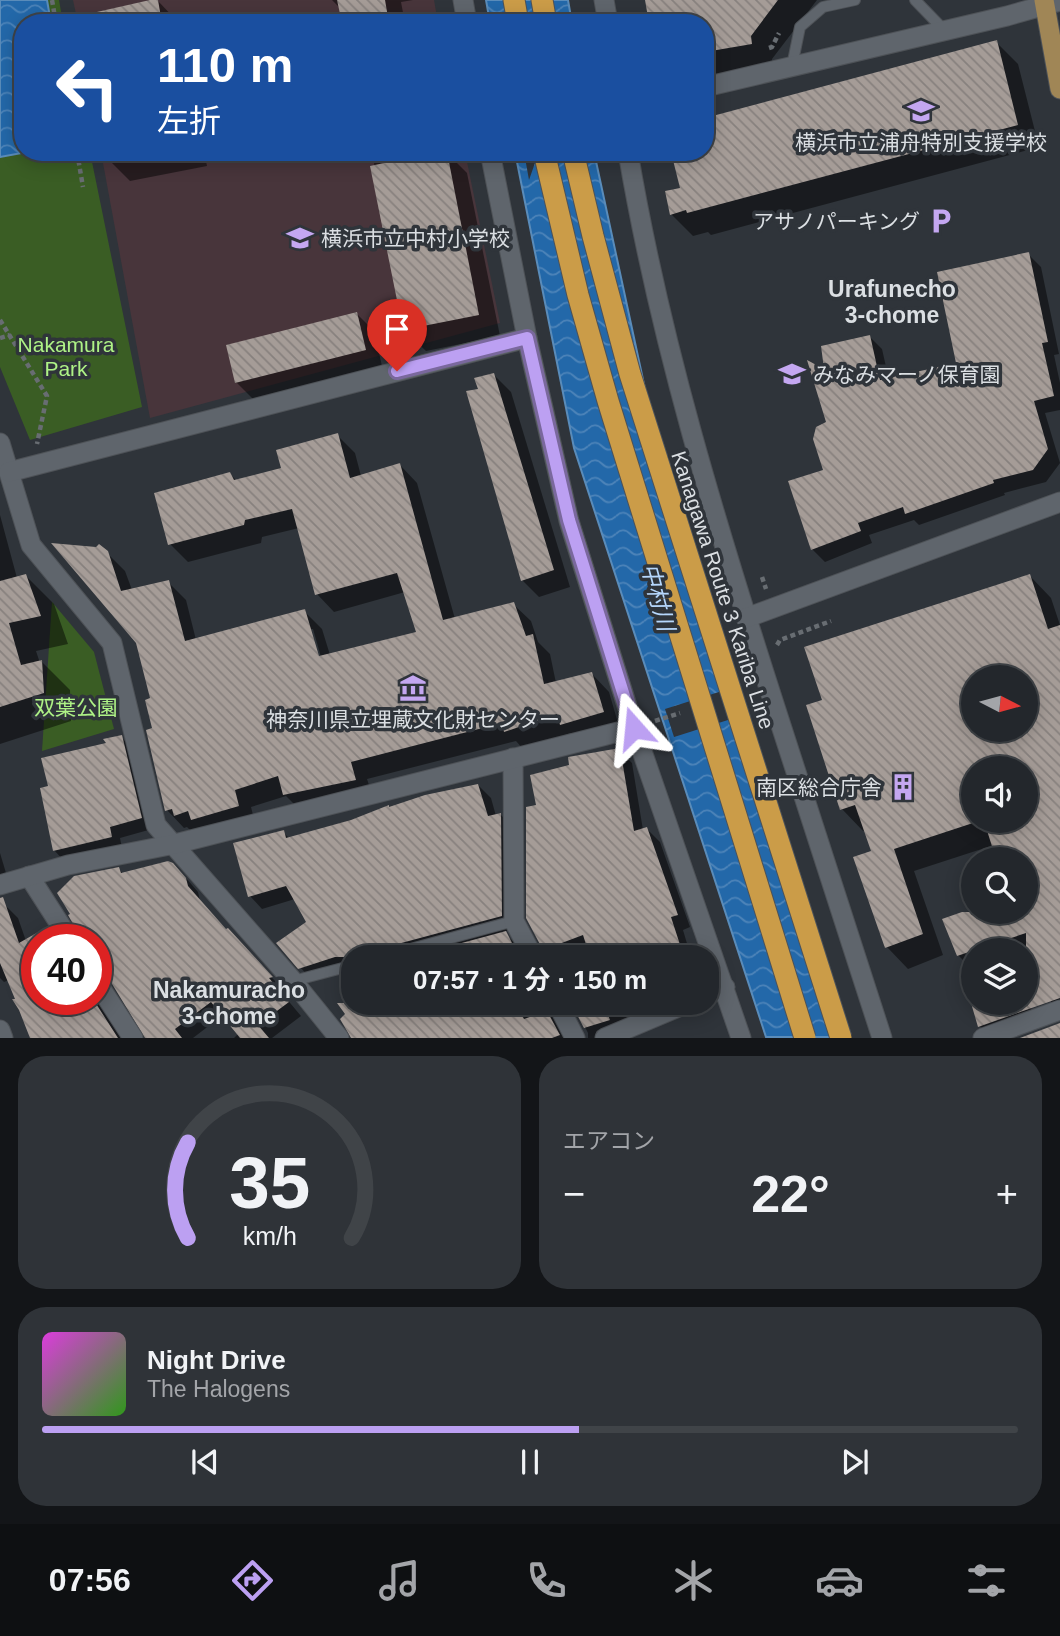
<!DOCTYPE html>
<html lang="ja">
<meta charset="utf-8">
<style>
:root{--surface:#23272c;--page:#2f3338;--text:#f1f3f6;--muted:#a3a5a9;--line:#404448;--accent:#bca0f2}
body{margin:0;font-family:Arial,"Noto Sans JP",sans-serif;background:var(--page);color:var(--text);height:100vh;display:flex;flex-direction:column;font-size:26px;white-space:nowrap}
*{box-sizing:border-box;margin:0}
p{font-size:23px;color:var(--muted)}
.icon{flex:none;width:38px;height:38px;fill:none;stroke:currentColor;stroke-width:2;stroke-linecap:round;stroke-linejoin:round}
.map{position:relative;height:1038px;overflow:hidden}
.details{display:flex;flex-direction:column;gap:18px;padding:18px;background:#131518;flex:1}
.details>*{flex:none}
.guide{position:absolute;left:14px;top:14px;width:700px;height:147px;border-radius:28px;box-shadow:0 4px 18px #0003,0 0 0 2px var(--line);background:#1a4fa0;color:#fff;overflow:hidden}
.needle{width:46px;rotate:96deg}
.buttons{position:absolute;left:961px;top:665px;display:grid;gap:14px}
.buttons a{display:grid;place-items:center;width:77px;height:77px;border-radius:50%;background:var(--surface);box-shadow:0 4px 18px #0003,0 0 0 2px var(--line);font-size:35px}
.speed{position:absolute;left:21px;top:924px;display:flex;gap:14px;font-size:35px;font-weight:700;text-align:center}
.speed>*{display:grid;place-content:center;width:91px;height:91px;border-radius:50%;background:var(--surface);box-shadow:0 4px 18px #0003,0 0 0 2px var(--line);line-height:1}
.speed .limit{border:10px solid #d22;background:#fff;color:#111}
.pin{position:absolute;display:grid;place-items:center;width:60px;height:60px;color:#fff;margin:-72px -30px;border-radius:50% 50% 50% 0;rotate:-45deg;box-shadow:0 0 7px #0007}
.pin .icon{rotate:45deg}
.me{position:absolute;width:77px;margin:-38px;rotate:342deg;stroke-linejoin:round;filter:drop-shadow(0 0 5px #0008)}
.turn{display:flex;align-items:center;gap:24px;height:147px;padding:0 28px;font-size:32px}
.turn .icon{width:91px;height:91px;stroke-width:2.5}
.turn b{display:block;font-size:49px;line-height:60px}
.big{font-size:52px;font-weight:700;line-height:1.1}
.details .widget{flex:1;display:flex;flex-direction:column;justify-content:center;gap:10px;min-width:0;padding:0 24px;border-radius:28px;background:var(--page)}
.details .dial{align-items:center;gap:0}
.dial svg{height:182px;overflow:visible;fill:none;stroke:var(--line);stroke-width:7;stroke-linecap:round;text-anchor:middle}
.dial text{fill:var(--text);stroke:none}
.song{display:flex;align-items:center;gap:21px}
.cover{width:84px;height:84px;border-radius:10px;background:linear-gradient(135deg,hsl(300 70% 55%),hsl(110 70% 35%))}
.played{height:7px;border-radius:4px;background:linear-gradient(90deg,var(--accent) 55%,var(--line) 55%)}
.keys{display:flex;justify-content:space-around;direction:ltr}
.heat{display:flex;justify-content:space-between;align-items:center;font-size:38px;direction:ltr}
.details .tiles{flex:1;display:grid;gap:18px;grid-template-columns:1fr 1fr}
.widget:last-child{grid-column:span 2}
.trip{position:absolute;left:341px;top:945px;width:378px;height:70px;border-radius:28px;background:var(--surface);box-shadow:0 4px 18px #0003,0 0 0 2px var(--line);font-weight:700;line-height:70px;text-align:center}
.tabs{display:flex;height:112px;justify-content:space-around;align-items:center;background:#0e1012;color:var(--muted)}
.tabs .icon{width:49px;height:49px}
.tabs .selected{color:var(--accent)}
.tabs b{font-size:32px;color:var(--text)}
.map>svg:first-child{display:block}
.education{fill:#48353b}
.green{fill:#3a5d24}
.water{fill:url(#water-waves);stroke:#5a8cba;stroke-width:2}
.pier{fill:#2f343a}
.shadow{fill:#0007;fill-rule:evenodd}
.building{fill:url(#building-back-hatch);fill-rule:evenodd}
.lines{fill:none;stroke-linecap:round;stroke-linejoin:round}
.service-casing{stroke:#4e5257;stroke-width:12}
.minor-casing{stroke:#4e5257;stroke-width:21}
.tertiary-casing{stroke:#4e5257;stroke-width:21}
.primary-casing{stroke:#4e5257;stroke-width:21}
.motorway-casing{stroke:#4e5257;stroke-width:23}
.path{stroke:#686d72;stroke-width:4.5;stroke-dasharray:5 3.5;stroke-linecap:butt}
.service{stroke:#5f656c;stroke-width:10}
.minor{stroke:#5f656c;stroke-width:19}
.tertiary{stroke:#5f656c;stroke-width:19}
.primary{stroke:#a08656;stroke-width:19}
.motorway{stroke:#cb9c48;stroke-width:21}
.motorway-bridge-casing{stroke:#4e5257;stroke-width:23;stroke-linecap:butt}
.motorway-bridge{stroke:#cb9c48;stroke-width:21}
.route-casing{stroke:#7a689d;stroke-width:18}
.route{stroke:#bca0f2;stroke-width:12}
.labels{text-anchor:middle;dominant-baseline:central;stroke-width:7;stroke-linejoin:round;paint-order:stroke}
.poi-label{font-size:21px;fill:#dbdfe3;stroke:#2f343a}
.park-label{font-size:21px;fill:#aef286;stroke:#2f343a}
.street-label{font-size:21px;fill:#dbdfe3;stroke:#2f343a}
.neighbourhood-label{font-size:23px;font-weight:bold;fill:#dbdfe3;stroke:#2f343a}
.water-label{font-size:23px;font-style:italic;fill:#b6d7fc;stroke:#2f343a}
</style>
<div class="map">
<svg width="1060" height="1038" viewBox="0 0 1060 1038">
<defs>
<pattern id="water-waves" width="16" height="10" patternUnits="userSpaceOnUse" patternTransform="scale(1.75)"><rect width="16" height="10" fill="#2368a9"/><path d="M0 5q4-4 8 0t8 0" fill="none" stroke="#4d84b9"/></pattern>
<pattern id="building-back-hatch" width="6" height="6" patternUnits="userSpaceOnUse" patternTransform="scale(1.75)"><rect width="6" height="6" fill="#a59c97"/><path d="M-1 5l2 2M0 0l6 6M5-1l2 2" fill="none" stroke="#87817e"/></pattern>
</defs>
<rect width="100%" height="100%" fill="#2f343a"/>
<g class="education">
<path d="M 73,0 L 434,0 L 438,23 L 78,23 Z"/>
<path d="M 101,152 L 465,152 L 500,323 L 150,418 Z"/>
</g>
<g class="green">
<path d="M 0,0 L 59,0 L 63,23 L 23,23 L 23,152 L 90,152 L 142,407 L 30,440 L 0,367 Z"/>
<path d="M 52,602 L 94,652 L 114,729 L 42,751 Z"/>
</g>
<g class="water">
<path d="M 0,0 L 47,0 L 51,23 L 23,23 L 23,152 L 27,152 L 0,157 Z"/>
<path d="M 486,0 L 568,0 L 572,23 L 490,23 Z"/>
<path d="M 515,152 L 594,152 L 656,440 L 848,1037 L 766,1037 L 574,448 Z"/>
</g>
<g class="pier">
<path d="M 524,152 L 577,152 L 536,160 L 529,180 Z"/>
<path d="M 738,686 L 747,714 L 674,737 L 665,709 Z"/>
</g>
<g class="shadow">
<path d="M 157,0 L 179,23 L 81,23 L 80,18 Z"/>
<path d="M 332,0 L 413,0 L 401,2 L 405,23 L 344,23 L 341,9 Z"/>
<path d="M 647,0 L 817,0 L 772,59 L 773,66 L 705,77 L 705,23 Z"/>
<path d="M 996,42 L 1018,64 L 1039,147 L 711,235 L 708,232 L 693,236 L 671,214 L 682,189 L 705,152 Z"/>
<path d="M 106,152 L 204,152 L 207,166 L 130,181 L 108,159 Z"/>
<path d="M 372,152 L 446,152 L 467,173 L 500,336 L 426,351 L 404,330 Z"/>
<path d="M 1028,254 L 1041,267 L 1059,354 L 1054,355 L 1060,383 L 1060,410 L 1045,413 L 1060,463 L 1046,482 L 1004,493 L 1005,495 L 919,525 L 914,520 L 869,535 L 872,543 L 825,562 L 813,550 L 790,483 L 825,472 L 828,422 L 827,372 L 870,337 L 882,349 L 889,380 L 959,364 Z"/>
<path d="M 357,314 L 374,331 L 382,366 L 253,399 L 236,382 Z"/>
<path d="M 494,375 L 511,392 L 570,587 L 539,597 L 522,580 L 481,390 Z"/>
<path d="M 337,435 L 355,453 L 361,476 L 400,465 L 417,483 L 455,619 L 513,604 L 531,621 L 538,642 L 550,654 L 556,683 L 592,674 L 609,692 L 620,730 L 579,741 L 571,733 L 523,749 L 516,741 L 367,779 L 373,797 L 302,812 L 286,796 L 251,807 L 255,823 L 193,833 L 187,827 L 184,828 L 167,810 L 155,730 L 152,700 L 138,642 L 107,553 L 125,571 L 132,590 L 168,582 L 186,600 L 196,640 L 304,611 L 322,629 L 330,655 L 418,633 L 405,592 L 334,612 L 317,594 L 299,528 L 262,537 L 261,543 L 188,562 L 170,544 L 230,474 L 237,481 L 283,469 ZM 309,629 L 313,629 L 323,664 L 320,665 Z"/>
<path d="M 0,515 L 17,578 L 26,576 L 54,604 L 68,644 L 36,651 L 40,663 L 42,662 L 70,690 L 71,721 L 0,744 Z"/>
<path d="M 1030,576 L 1051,598 L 1060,625 L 1060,1010 L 1040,991 L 1030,960 L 1026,962 L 1026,950 L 973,950 L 973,970 L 958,955 L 944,920 L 973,910 L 973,912 L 1026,912 L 1026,859 L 998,859 L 994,845 L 914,871 L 943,955 L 908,969 L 887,947 L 873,852 L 866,830 L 863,831 L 842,809 L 824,701 ZM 973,677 L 1026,677 L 1026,730 L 973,730 ZM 973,768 L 1026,768 L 1026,821 L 973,821 Z"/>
<path d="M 121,737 L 132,748 L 152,829 L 120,838 L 122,848 L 65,862 L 54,850 L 108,744 Z"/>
<path d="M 619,750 L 632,763 L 643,830 L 647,829 L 660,842 L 690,927 L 683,930 L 691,957 L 546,957 L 546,952 L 528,917 L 538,806 Z"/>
<path d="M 478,785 L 491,798 L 496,816 L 501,815 L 513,828 L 514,929 L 503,932 L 518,946 L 524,957 L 354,957 L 354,969 L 313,981 L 300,967 L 308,923 L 295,899 L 262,909 L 250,896 L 283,832 L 290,839 L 390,808 Z"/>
<path d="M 0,853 L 9,883 L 0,885 Z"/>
<path d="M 119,869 L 123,874 L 186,878 L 198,892 L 200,901 L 226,931 L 284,990 L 280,991 L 301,1016 L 272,1038 L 234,1038 L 239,1033 L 223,1015 L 193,1038 L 146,1038 L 113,982 L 108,981 L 98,988 L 96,993 L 96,940 Z"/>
<path d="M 5,905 L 18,918 L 26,941 L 47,929 L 57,940 L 37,940 L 37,999 L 96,999 L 96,996 L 121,1038 L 40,1038 L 9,980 L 4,982 L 0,978 L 0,906 Z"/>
<path d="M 1026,990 L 1033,1015 L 986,1032 L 980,1026 L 973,1003 L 1026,1003 Z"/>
<path d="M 354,998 L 354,1003 L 572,1003 L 559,1009 L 566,1038 L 353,1038 L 348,1015 L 342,1006 Z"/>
<path d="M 573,1003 L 687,1003 L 619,1038 L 588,1038 L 588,1033 Z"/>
</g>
<g class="building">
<path d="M 150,0 L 158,0 L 162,23 L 88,23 L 88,14 Z"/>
<path d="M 337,0 L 385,0 L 389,23 L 342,23 Z"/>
<path d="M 645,0 L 778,0 L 751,36 L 752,44 L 705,52 L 705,23 L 649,23 Z"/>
<path d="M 997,40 L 1018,125 L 687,213 L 686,210 L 670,215 L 665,191 L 680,188 L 671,152 L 705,152 L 705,118 Z"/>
<path d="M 436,152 L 447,152 L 479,315 L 403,330 L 370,166 Z"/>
<path d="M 1029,252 L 1048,342 L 1042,343 L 1054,396 L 1034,401 L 1048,449 L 1033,470 L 993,480 L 994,483 L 905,514 L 903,507 L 858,523 L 861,531 L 811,550 L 788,481 L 823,470 L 813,439 L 816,427 L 826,422 L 807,360 L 824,369 L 821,346 L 870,335 L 880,380 L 956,363 L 937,272 Z"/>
<path d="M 357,312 L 366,350 L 235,383 L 226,345 Z"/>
<path d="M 494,373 L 554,570 L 521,581 L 466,391 L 478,389 L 474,378 Z"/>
<path d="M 338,433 L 350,478 L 400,463 L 443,620 L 514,602 L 526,636 L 533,634 L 544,684 L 592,672 L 604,712 L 560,725 L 557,714 L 504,732 L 502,723 L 351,762 L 356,780 L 283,795 L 278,776 L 235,790 L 239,806 L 191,820 L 188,811 L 174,816 L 172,809 L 165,811 L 146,730 L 152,728 L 145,700 L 150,698 L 136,643 L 51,543 L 96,547 L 99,544 L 108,551 L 121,591 L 169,580 L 185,641 L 305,609 L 319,656 L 416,632 L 397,573 L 315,595 L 292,509 L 245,520 L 244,525 L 168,545 L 154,493 L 230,472 L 234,480 L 281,468 L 276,450 Z"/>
<path d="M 26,574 L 41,616 L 9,623 L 21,665 L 42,660 L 44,693 L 0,707 L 0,581 Z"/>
<path d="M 1030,574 L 1048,629 L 1060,625 L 1060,998 L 978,1027 L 971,1003 L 1026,1003 L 1026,933 L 957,956 L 942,919 L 962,912 L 1026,912 L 1026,859 L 996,859 L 984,821 L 1026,821 L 1026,768 L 973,768 L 973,823 L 894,849 L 923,934 L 885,948 L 853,857 L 871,851 L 855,805 L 840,810 L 806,705 L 822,700 L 804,647 ZM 973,677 L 1026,677 L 1026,730 L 973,730 Z"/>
<path d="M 122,735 L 142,818 L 110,827 L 112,837 L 53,851 L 40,788 L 48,786 L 41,758 L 106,743 L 103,739 Z"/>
<path d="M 620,748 L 634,831 L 647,827 L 678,915 L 671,917 L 684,957 L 590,957 L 583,935 L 543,950 L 526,918 L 526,807 L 536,805 L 530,775 L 569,765 L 568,757 Z"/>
<path d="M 478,784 L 488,816 L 501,813 L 502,916 L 379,949 L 373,957 L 335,957 L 298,969 L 276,943 L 306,922 L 286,886 L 248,897 L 233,843 L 284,830 L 286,838 L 351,820 L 389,805 L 389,807 L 425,795 Z"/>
<path d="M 168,861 L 173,863 L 186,878 L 188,886 L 226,929 L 228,928 L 273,977 L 269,978 L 289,1002 L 258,1025 L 269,1038 L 240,1038 L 211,1002 L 175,1029 L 182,1038 L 145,1038 L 106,974 L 96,969 L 96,940 L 82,940 L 68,915 L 70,914 L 57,893 L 74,876 L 119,867 L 121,873 Z"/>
<path d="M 3,897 L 19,943 L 47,927 L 55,940 L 37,940 L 37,999 L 93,999 L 118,1038 L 30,1038 L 19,1010 L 12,999 L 15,999 L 0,963 L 0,898 Z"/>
<path d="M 506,931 L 519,957 L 410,957 Z"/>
<path d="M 337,1003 L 516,1003 L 524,1019 L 547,1011 L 560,1035 L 552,1038 L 351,1038 L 340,1019 L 345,1014 Z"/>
<path d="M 571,1003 L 603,1003 L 610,1020 L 584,1028 Z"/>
<path d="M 1060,1023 L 1060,1038 L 1020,1038 Z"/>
</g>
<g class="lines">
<defs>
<g id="service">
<path d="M 915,0 L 944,30"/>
<path d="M 792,66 L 800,27 L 823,7 L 855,0"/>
<path d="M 381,957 L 514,921"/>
<path d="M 293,981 L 354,965"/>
</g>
<g id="minor">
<path d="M 705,87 L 1007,16 L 1060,1"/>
<path d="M 0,443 L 31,545 L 112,643 L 156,825 L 293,981 L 339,1038"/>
<path d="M 9,472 L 527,338"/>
<path d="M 513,758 L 514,921 L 533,957"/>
<path d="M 29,876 L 70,940"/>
<path d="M 96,981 L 133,1038"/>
<path d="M 707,995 L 725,987"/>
<path d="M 557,1003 L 575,1038"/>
<path d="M 0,1030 L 3,1038"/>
<path d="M 605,1038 L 688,1003"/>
<path d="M 983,1038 L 1060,1010"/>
</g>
<g id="tertiary">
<path d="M 463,0 L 467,23"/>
<path d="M 604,0 L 608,23"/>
<path d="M 490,152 L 527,338 L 569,521 L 634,728 L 741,1038"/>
<path d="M 628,152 C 660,342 717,527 776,710 C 811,819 847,928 882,1038"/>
<path d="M 746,618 L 1060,502"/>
<path d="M 0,885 L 68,865 L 175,844 L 634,728"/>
</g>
<path id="primary" d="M 1044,0 L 1060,89"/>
<g id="motorway">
<path d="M 514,0 L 518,23"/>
<path d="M 542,0 L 546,23"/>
</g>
</defs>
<use href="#service" class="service-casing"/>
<use href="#minor" class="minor-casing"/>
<use href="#tertiary" class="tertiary-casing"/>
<use href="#primary" class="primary-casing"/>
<use href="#motorway" class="motorway-casing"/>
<g class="path">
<path d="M 52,0 L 56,23"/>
<path d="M 769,48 L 772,47 L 779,33"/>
<path d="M 77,152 L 83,187"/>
<path d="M 0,320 L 47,396 L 37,444"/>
<path d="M 0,338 L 10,335"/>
<path d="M 762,577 L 766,589"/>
<path d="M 777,645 L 780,640 L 831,621"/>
<path d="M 655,721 L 680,713"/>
</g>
<use href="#service" class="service"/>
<use href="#minor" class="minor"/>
<use href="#tertiary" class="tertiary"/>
<use href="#primary" class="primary"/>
<use href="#motorway" class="motorway"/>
<defs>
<g id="motorway-bridge">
<path d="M 544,152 L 578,295 L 608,401 L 805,1038"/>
<path d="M 573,152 L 593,236 L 630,374 L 841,1038"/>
</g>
</defs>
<use href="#motorway-bridge" class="motorway-bridge-casing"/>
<use href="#motorway-bridge" class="motorway-bridge"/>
</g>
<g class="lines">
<defs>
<path id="route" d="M 397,371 L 527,338 L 569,520 L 634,728"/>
</defs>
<use href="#route" class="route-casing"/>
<use href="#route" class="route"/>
</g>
<defs>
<symbol id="school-bare" viewBox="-9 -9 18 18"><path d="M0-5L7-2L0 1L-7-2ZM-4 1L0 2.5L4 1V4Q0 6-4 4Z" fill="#c4a7f1" stroke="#2f343a" stroke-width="2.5" paint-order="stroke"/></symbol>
<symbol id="parking-bare" viewBox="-9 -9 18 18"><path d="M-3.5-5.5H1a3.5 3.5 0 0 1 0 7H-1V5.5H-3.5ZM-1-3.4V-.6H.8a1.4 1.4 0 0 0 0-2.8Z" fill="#c4a7f1" stroke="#2f343a" stroke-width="2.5" paint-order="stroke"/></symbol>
<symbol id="museum-bare" viewBox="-9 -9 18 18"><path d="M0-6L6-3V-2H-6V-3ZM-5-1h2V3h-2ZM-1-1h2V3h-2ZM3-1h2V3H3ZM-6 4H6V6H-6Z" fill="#c4a7f1" stroke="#2f343a" stroke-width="2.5" paint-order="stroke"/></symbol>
<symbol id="building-bare" viewBox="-9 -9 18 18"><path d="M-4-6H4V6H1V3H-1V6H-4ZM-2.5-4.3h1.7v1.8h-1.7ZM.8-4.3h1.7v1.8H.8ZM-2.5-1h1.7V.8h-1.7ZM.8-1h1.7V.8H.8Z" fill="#c4a7f1" stroke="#2f343a" stroke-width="2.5" paint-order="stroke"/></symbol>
</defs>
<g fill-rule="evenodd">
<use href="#school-bare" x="902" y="92" width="38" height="38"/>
<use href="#parking-bare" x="922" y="202" width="38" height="38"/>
<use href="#school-bare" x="281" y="219" width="38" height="38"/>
<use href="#school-bare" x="773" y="355" width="38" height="38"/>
<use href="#museum-bare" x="394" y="669" width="38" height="38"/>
<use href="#building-bare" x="884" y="768" width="38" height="38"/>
</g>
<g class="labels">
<g class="poi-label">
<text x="921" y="142">横浜市立浦舟特別支援学校</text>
<text x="920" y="221" text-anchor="end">アサノパーキング</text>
<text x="321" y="238" text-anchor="start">横浜市立中村小学校</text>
<text x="813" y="374" text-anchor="start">みなみマーノ保育園</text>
<text x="413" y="719">神奈川県立埋蔵文化財センター</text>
<text x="882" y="787" text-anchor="end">南区総合庁舎</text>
</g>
<g class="park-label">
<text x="66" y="344">Nakamura<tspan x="66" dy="24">Park</tspan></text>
<text x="76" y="707">双葉公園</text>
</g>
<g class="street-label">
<text transform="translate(723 590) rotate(72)">Kanagawa Route 3 Kariba Line</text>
</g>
<g class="neighbourhood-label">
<text x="892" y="289">Urafunecho<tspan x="892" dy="26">3-chome</tspan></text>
<text x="229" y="990">Nakamuracho<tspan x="229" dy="26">3-chome</tspan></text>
</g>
<g class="water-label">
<text transform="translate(658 597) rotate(75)">中村川</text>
</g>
</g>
</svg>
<div class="buttons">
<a><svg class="needle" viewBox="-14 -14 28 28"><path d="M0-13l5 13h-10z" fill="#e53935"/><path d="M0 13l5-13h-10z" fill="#a3a5a9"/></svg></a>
<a><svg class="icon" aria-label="sound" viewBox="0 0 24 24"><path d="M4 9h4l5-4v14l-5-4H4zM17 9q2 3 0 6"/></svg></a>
<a><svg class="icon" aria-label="search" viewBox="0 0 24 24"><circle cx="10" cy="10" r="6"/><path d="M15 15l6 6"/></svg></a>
<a><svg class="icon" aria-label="layers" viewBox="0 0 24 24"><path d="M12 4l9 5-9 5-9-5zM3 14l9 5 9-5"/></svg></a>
</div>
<div class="speed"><div class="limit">40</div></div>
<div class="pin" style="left:397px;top:371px;background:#d93025"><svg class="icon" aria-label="arrive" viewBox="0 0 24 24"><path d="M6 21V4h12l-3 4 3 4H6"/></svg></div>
<svg class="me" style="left:634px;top:728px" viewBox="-20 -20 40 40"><path d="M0-17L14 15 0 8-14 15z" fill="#bca0f2" stroke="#fff" stroke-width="4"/></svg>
<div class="trip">07:57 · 1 分 · 150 m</div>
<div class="guide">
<div class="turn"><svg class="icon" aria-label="left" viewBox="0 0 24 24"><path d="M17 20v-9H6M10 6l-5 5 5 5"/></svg><div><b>110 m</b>左折</div></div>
</div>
</div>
<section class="details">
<div class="tiles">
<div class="widget dial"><svg viewBox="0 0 100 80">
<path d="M14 69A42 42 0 1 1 86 69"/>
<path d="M14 69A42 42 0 0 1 14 27" stroke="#bca0f2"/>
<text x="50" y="56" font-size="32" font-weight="700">35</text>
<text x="50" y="72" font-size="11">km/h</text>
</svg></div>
<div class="widget"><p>エアコン</p>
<div class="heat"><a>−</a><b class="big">22°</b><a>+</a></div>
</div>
<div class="widget">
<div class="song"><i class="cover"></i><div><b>Night Drive</b><p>The Halogens</p></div></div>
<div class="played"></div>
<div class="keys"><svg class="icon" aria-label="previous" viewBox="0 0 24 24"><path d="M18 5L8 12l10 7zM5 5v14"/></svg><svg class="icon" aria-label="pause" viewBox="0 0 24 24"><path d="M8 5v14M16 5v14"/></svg><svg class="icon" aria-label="next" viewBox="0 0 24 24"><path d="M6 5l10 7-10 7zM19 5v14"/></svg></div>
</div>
</div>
</section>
<nav class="tabs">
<b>07:56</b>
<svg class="icon selected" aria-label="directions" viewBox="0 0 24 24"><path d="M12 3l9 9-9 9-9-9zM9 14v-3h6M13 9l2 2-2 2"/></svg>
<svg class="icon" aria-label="music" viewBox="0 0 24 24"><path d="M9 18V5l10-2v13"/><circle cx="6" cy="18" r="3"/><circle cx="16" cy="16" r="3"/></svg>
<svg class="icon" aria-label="phone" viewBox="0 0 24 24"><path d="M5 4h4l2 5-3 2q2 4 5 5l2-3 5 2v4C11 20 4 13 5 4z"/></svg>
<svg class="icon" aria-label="climate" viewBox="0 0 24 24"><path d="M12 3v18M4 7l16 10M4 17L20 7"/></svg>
<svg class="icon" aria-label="car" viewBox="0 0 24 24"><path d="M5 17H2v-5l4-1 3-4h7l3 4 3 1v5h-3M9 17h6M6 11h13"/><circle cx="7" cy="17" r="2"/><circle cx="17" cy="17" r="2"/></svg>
<svg class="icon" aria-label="filters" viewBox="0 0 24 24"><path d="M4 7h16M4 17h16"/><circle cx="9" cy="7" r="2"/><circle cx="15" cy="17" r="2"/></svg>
</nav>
